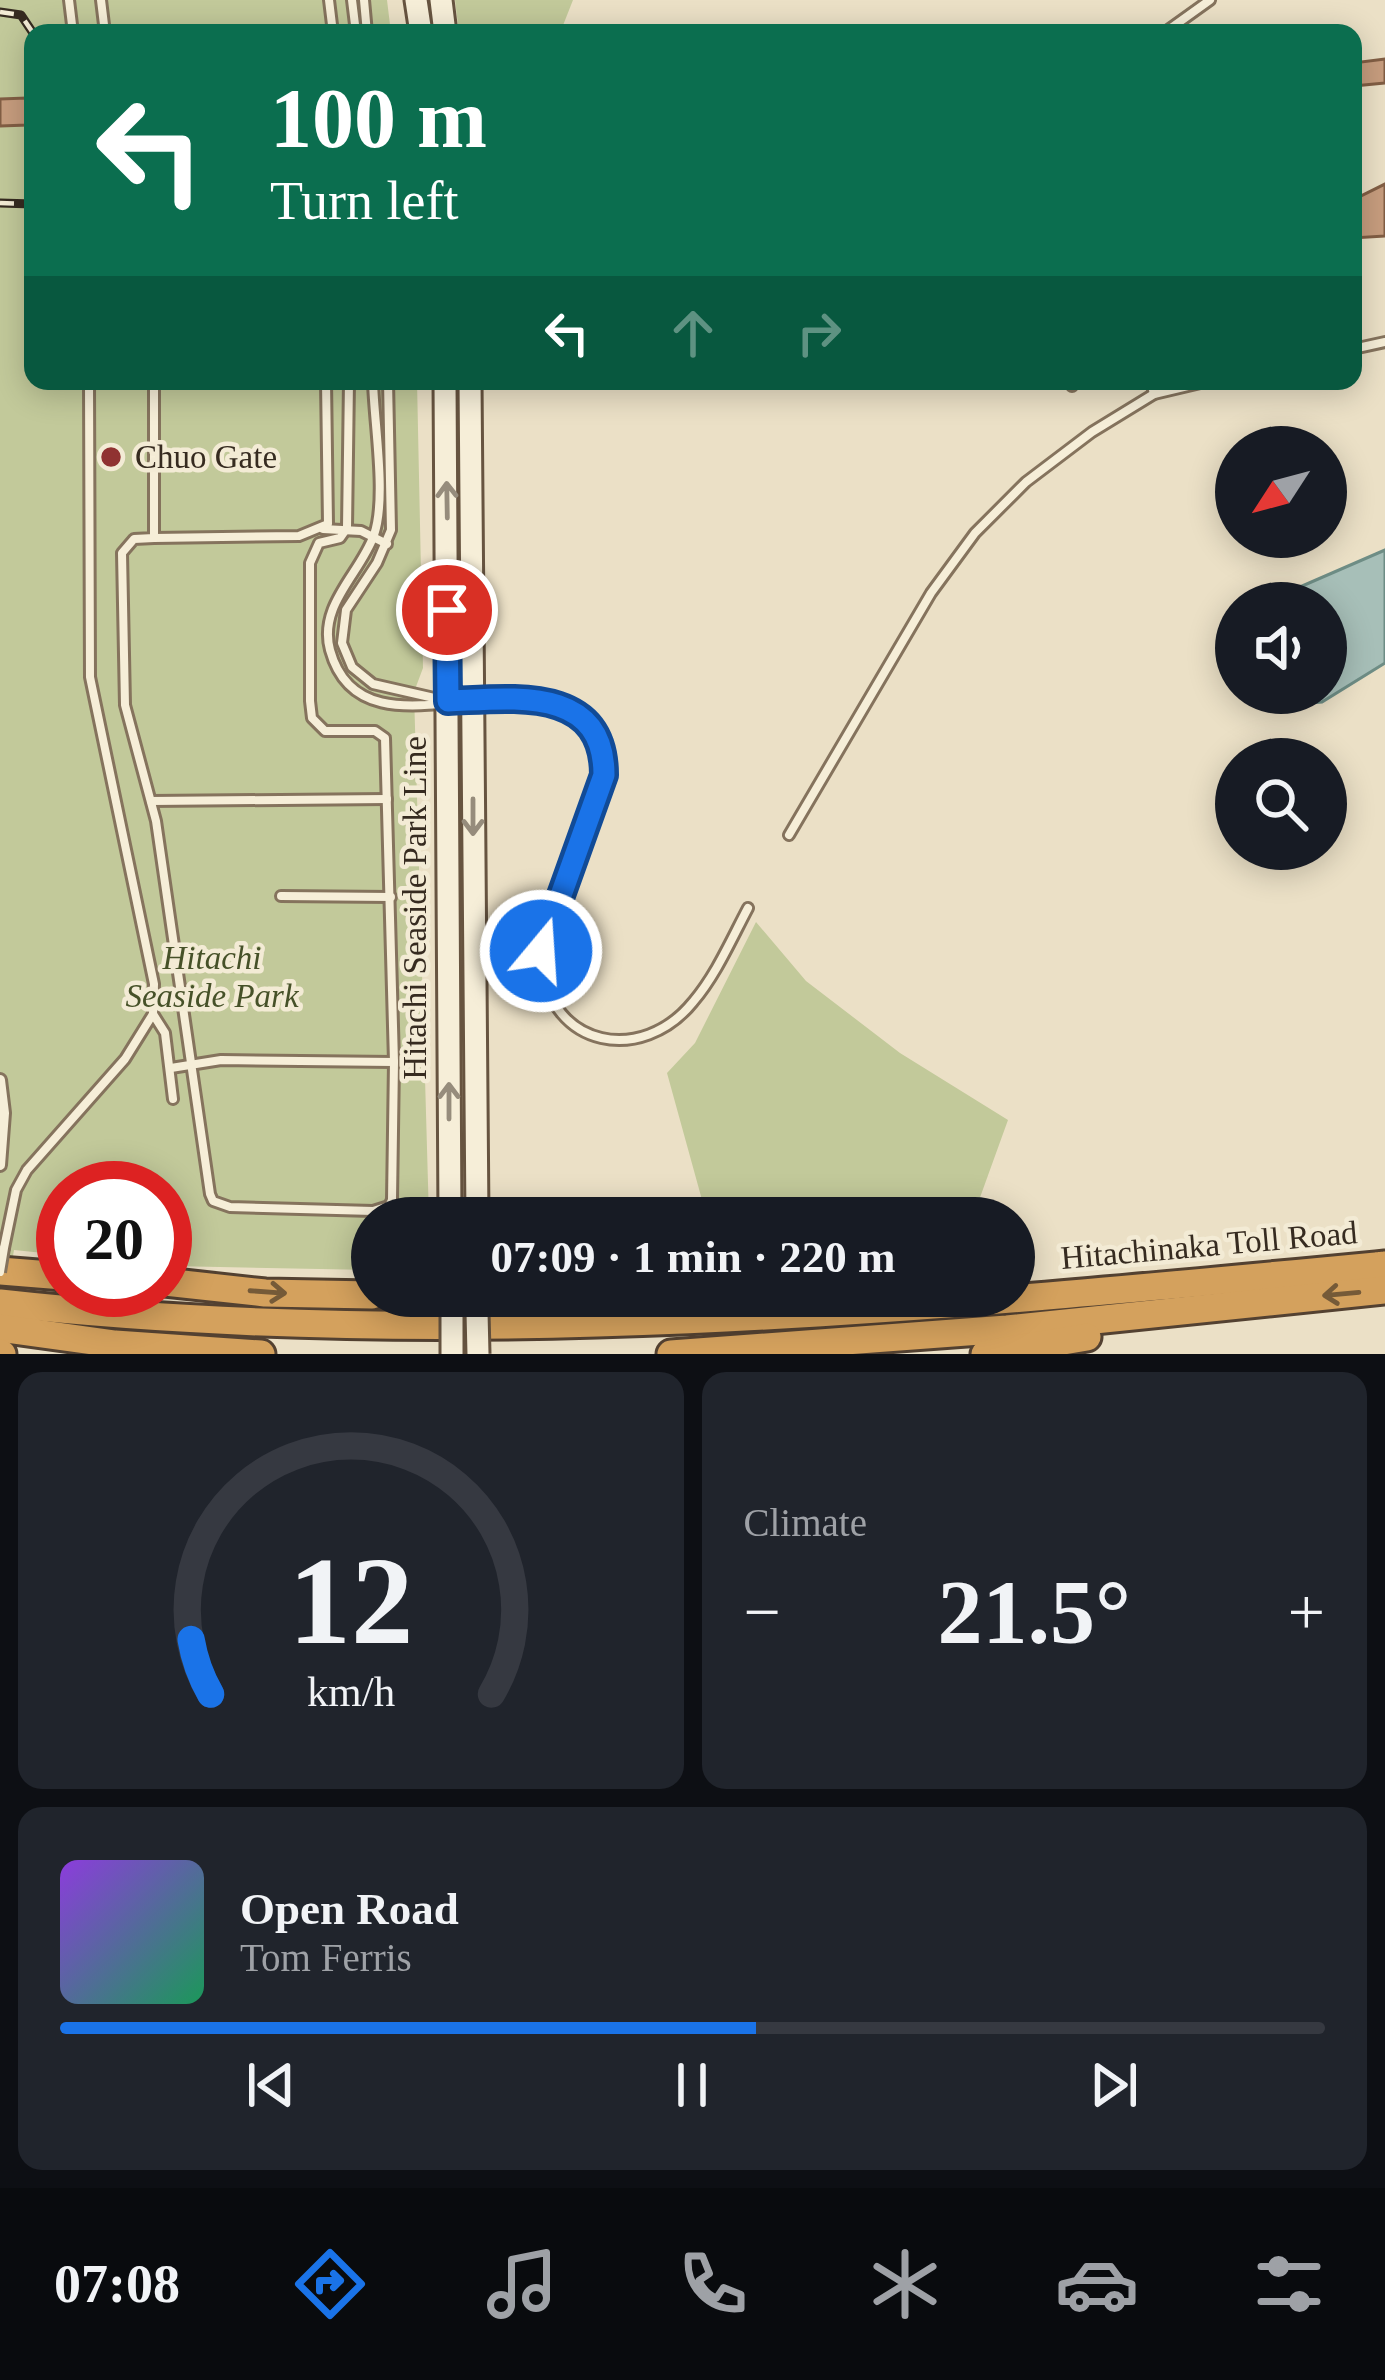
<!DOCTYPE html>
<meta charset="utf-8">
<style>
:root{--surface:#171b24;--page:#20242c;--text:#f1f3f6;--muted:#9ea1a6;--line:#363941;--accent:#1a73e8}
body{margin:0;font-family:"Times New Roman",serif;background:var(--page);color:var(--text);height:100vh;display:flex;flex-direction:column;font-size:45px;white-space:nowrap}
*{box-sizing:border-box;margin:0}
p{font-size:39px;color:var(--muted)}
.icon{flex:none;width:66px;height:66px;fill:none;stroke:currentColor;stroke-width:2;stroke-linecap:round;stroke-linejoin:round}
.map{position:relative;height:1354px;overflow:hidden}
.sheet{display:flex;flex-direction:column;gap:18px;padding:18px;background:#0d0f14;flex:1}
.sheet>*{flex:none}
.top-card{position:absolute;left:24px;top:24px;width:1338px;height:366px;border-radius:24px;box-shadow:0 6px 30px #0003;background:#0b6e4f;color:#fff;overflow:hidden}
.needle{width:78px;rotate:234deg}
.buttons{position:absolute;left:1215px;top:426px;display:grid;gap:24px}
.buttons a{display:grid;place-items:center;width:132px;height:132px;border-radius:50%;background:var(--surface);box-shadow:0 6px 30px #0003;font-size:60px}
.speed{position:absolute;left:36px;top:1161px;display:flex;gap:24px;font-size:60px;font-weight:700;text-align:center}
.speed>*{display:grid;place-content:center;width:156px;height:156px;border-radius:50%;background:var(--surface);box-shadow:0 6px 30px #0003;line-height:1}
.speed .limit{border:18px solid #d22;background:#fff;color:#111}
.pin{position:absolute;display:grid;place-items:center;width:102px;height:102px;color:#fff;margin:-51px;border:6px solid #fff;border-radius:50%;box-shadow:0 3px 12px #0007}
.me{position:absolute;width:132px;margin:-66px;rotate:18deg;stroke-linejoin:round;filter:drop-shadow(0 0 9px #0008)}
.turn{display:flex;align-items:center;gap:42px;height:252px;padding:0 48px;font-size:54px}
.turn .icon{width:156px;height:156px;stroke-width:2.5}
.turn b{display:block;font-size:84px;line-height:102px}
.lanes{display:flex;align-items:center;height:114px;padding:0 48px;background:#0003;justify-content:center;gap:60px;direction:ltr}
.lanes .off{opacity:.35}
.big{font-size:90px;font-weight:700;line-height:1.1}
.sheet .tile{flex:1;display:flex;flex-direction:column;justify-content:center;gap:18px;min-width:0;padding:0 42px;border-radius:24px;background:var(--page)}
.sheet .dial{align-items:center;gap:0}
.dial svg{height:312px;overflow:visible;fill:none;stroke:var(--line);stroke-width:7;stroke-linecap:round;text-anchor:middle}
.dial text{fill:var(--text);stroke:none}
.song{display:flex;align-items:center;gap:36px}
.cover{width:144px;height:144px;border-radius:18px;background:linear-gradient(135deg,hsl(270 70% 55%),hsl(150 70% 35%))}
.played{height:12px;border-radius:6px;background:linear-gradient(90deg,var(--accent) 55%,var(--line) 55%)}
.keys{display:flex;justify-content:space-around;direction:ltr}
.heat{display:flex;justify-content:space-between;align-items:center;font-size:66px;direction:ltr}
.sheet .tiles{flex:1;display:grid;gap:18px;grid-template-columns:1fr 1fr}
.tile:last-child{grid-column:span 2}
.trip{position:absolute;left:351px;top:1197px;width:684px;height:120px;border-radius:60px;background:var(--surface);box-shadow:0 6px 30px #0003;font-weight:700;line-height:120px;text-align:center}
.menu{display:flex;height:192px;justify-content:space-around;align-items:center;background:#090b0e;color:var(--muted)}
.menu .icon{width:84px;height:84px}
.menu .on{color:var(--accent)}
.menu b{font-size:54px;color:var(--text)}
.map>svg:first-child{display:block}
.green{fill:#c2c99a}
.water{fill:#a7bfb8;stroke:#6e8d85;stroke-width:3}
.building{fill:#c79d7e;stroke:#825e44;stroke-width:3}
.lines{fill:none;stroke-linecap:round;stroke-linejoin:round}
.pedestrian-tunnel{stroke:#c7bca5;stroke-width:10;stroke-dasharray:10 5;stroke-linecap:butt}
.service-casing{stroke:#85735d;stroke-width:14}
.pedestrian-casing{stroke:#85735d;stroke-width:16}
.secondary-casing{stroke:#675440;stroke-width:27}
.motorway-casing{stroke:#534131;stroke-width:33}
.service{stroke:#f6eed8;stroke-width:8}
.pedestrian{stroke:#f6eed8;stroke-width:10}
.secondary{stroke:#f6eed8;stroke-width:21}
.motorway{stroke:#d4a15d;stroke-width:27}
.rail-casing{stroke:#362b20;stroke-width:9}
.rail{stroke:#f3ebd5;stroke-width:4.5;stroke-dasharray:14;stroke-linecap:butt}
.service-bridge-casing{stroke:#85735d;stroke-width:14;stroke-linecap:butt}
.secondary-bridge-casing{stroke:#675440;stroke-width:27;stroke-linecap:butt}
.service-bridge{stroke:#f6eed8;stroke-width:8}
.secondary-bridge{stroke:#f6eed8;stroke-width:21}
.oneway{stroke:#968c7c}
.oneway2{stroke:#755a38}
.route-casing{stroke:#114b97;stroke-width:30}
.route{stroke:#1a73e8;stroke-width:21}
.poi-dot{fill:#903231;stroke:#f3ebd5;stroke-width:4.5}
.labels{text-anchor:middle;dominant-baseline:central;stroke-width:9;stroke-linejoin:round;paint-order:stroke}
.poi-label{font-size:33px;fill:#362b20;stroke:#f3ebd5;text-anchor:start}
.street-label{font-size:33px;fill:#362b20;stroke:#f3ebd5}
.park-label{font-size:33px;font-style:italic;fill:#465128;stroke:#f3ebd5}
</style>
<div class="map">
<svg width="1385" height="1354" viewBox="0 0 1385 1354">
<rect width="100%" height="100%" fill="#ebe0c6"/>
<g class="green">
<path d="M 0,0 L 387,0 L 391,33 L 33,33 L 33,381 L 417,381 L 423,668 L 414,692 L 429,1218 L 372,1218 L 372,1270 L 171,1266 L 165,1265 L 165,1188 L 63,1188 L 63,1255 L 14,1250 L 0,1334 Z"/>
<path d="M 455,0 L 573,0 L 560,33 L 459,33 Z"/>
<path d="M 756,922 L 806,981 L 900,1053 L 1008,1120 L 978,1203 L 980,1218 L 707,1218 L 667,1073 L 695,1043 Z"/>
</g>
<path class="water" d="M 1385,550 L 1385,663 L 1322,702 L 1298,704 L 1282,693 L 1326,693 L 1326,603 L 1281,603 L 1286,593 Z"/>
<g class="building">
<path d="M 1385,59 L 1385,83 L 1353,86 L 1353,63 Z"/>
<path d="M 26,98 L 27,125 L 0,126 L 0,99 Z"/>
<path d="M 1385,184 L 1385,236 L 1353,238 L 1353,200 Z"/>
</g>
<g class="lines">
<path class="pedestrian-tunnel" d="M 107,465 L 114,464"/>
<defs>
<g id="service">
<path d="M 69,0 L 73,33"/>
<path d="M 101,0 L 105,33"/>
<path d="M 329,0 L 333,33"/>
<path d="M 352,0 L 356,33"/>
<path d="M 364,0 L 367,33"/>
<path d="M 1164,33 L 1210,0"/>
<path d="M 1353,349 L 1385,342"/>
<path d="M 154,381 L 154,538 L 134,539 L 122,553 L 125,705 L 156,821 L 210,1194 L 213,1201 L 230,1207 L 373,1211 L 389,1206 L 392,1200 L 394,1062 L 385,738 L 375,731 L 325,731 L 312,718 L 310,701 L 310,563 L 319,543 L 340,538 L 347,528 L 349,381"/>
<path d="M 373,381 C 374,424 387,497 374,535 C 360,574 318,605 330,650 C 364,774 545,636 597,739 C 629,803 535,894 542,963 C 550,1048 642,1065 693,1002 C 716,975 731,940 748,908"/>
<path d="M 388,381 L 391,530 L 377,563 L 346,610 L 342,643 L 352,667 L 373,684 L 443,700"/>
<path d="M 1151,381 L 1154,394"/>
<path d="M 1072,386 L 1072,381"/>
<path d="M 323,529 L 361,531 L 387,544"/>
<path d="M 154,538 L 299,536 L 328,524 L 326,381"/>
<path d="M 151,801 L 387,799"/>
<path d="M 789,835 L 931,593 L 975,533 L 1026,482 L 1092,432 L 1154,394 L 1209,381"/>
<path d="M 281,896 L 391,897"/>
<path d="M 153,1014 L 165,1033 L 173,1099"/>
<path d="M 171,1068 L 221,1060 L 394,1062"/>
<path d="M 4,1248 L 16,1190 L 27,1170 L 125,1059 L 153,1014 L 154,984 L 90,677 L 89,381"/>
</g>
<path id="pedestrian" d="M 0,1080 L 4,1113 L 0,1165"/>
<g id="secondary">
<path d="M 416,0 L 421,33"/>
<path d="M 441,0 L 445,33"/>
<path d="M 445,381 L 450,1218"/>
<path d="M 470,381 L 477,1218"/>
</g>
<g id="motorway">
<path d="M 0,1271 L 63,1276"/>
<path d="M 165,1282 L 265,1293 L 372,1295"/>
<path d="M 0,1303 C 461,1354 925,1309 1385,1265"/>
<path d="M 0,1328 L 115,1344 L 261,1354"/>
<path d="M 0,1353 L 2,1354"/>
<path d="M 671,1354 L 1007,1329 L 1385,1290"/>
<path d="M 985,1354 L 1087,1337"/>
</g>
</defs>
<use href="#service" class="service-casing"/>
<use href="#pedestrian" class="pedestrian-casing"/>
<use href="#secondary" class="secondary-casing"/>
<use href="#motorway" class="motorway-casing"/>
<use href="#service" class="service"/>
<use href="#pedestrian" class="pedestrian"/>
<use href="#secondary" class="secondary"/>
<use href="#motorway" class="motorway"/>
<defs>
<g id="rail">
<path d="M 0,12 L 21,15 L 33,33"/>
<path d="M 0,203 L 33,204"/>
</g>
</defs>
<use href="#rail" class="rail-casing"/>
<use href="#rail" class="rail"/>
<defs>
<path id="service-bridge" d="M 0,1272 L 4,1248"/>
<g id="secondary-bridge">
<path d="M 477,1312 L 478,1354"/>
<path d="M 452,1354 L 452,1312"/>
</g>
</defs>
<use href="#service-bridge" class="service-bridge-casing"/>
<use href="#secondary-bridge" class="secondary-bridge-casing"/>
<use href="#service-bridge" class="service-bridge"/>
<use href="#secondary-bridge" class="secondary-bridge"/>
</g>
<defs><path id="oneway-shaft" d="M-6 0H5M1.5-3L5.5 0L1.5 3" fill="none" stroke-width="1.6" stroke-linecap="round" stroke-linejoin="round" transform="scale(3)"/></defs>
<g class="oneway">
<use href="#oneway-shaft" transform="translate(447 500) rotate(-91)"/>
<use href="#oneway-shaft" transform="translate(473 817) rotate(90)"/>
<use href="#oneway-shaft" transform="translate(449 1101) rotate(-90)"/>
</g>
<g class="oneway2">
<use href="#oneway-shaft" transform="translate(268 1292) rotate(4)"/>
<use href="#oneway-shaft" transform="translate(1341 1294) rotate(175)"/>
</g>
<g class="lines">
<defs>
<path id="route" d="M 447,610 L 448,701 C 510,699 604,684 604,775 L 541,951"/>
</defs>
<use href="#route" class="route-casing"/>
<use href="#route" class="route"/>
</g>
<circle class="poi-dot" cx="111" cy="457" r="12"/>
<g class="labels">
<g class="poi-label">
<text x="135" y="457">Chuo Gate</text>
</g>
<g class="street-label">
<text transform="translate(415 908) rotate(-90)">Hitachi Seaside Park Line</text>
<text transform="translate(1209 1245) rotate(-5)">Hitachinaka Toll Road</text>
</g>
<g class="park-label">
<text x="212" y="958">Hitachi<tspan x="212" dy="38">Seaside Park</tspan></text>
</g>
</g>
</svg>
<div class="buttons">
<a><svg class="needle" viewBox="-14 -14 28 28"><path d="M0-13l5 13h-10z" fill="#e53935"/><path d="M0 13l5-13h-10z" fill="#9ea1a6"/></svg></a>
<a><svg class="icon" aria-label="sound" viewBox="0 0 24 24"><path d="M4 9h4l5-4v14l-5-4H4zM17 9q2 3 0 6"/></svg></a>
<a><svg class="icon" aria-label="search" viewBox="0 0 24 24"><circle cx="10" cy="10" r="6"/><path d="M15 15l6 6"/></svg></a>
</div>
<div class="speed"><div class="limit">20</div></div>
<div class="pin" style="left:447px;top:610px;background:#d93025"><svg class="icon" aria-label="arrive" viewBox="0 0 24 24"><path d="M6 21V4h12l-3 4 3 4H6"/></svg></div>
<svg class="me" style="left:541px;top:951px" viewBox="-20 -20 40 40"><circle r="17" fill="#1a73e8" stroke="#fff" stroke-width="3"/><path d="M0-11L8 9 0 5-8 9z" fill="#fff"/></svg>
<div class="trip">07:09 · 1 min · 220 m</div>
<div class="top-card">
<div class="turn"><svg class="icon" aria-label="left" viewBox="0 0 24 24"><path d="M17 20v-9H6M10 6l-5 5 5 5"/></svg><div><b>100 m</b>Turn left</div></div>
<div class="lanes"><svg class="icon" aria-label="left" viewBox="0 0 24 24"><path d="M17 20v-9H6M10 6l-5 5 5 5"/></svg><svg class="icon off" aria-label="ahead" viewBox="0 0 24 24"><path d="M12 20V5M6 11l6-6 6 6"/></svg><svg class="icon off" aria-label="right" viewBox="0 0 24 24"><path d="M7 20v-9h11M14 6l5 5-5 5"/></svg></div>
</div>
</div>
<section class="sheet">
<div class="tiles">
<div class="tile dial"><svg viewBox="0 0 100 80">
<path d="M14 69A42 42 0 1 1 86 69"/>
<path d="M14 69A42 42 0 0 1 9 55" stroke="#1a73e8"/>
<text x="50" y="56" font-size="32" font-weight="700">12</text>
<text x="50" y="72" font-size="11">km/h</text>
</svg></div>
<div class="tile"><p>Climate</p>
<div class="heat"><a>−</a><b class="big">21.5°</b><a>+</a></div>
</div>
<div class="tile">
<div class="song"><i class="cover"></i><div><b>Open Road</b><p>Tom Ferris</p></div></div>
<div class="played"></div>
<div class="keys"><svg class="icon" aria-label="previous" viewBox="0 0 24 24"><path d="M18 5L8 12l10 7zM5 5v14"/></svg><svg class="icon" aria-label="pause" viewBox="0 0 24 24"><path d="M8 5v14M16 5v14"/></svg><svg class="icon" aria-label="next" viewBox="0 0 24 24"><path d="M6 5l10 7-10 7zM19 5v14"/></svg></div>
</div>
</div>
</section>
<nav class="menu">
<b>07:08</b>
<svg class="icon on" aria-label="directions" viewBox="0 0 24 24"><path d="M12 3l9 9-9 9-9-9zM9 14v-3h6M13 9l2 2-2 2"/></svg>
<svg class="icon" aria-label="music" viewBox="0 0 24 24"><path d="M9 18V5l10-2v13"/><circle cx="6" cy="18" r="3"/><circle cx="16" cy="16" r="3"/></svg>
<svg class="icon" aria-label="phone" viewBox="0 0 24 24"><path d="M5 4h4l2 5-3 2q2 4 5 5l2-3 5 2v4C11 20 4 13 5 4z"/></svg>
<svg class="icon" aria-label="climate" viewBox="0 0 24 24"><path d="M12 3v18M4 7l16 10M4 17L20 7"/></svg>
<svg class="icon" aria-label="car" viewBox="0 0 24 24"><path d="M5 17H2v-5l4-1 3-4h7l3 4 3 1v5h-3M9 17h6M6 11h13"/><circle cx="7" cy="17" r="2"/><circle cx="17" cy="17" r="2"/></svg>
<svg class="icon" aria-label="filters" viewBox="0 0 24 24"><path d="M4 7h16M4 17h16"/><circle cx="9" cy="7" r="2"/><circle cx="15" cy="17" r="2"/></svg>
</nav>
